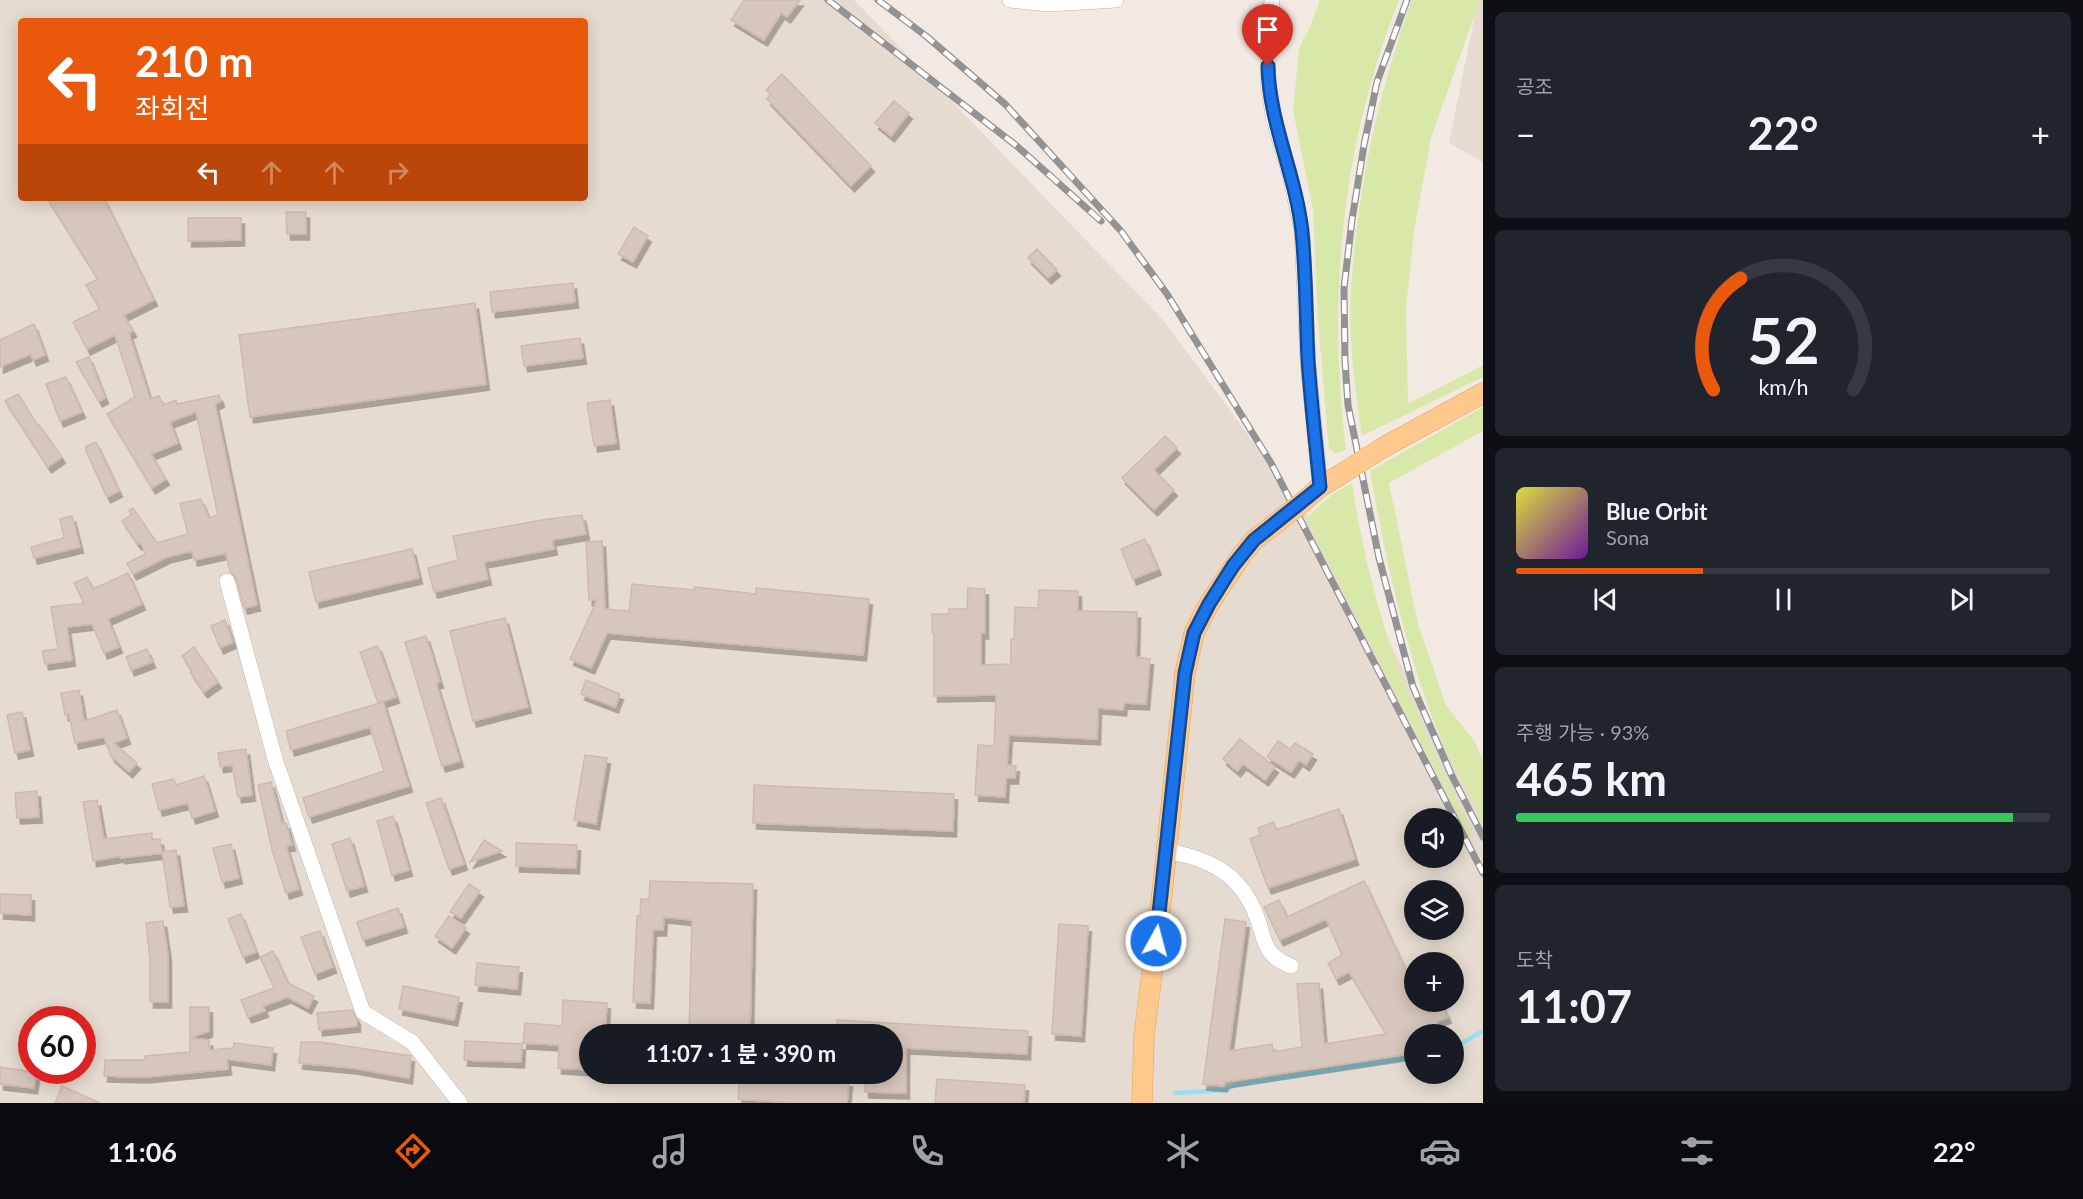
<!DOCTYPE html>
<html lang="ko">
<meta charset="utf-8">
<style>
:root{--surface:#171b24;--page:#20242c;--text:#f1f3f6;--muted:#9ea1a6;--line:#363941;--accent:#ea580c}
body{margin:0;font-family:Lato,"Noto Sans KR",sans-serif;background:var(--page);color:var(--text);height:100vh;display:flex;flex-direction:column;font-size:22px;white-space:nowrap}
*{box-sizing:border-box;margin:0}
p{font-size:20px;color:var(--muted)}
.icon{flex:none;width:33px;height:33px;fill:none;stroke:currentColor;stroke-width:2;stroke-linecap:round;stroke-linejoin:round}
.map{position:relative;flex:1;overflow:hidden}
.side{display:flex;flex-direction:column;gap:12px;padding:12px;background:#0d0f14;width:600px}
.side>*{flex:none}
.guide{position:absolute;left:18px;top:18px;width:570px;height:183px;border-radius:6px;box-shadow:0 3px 15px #0003;background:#ea580c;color:#fff;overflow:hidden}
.fabs{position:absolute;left:1404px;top:808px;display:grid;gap:12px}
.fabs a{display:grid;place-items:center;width:60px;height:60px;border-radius:50%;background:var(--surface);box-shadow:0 3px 15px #0003;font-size:30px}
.speed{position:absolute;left:18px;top:1006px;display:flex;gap:12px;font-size:30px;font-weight:700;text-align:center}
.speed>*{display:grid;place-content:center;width:78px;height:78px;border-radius:50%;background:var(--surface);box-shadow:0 3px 15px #0003;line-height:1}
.speed .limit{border:9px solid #d22;background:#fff;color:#111}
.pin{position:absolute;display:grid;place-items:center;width:51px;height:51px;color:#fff;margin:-62px -26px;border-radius:50% 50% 50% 0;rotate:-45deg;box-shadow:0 0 6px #0007}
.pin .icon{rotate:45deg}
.me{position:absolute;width:66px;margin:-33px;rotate:7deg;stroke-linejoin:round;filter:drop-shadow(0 0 4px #0008)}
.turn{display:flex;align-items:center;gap:21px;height:126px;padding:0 18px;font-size:27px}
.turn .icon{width:78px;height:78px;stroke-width:2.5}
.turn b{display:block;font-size:42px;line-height:51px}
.lanes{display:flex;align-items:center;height:57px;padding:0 18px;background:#0003;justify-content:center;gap:30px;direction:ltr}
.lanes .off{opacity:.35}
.big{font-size:45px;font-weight:700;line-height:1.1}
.side .card{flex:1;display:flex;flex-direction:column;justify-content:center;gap:9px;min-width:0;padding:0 21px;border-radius:9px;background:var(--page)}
.side .dial{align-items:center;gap:0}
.dial svg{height:156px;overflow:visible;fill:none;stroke:var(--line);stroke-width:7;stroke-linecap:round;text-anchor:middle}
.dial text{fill:var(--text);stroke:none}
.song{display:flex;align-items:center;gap:18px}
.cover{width:72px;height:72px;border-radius:9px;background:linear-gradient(135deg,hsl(60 70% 55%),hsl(280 70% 35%))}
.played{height:6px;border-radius:3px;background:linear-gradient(90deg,var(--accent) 35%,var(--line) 35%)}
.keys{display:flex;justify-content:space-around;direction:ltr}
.heat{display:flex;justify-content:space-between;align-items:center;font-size:33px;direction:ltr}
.charge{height:9px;border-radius:4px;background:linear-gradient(90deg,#34c759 93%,var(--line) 0)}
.trip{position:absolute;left:579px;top:1024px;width:324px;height:60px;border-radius:30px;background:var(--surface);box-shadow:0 3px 15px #0003;font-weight:700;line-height:60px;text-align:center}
.tabs{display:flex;height:96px;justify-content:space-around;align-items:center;background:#090b0e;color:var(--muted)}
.tabs .icon{width:42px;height:42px}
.tabs .selected{color:var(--accent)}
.tabs b{font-size:27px;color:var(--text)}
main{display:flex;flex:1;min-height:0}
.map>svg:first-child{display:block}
.residential{fill:#e6dbd0;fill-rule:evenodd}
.green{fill:#d8e8a9}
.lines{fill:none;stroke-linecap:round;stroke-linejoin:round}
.stream{stroke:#9cdff2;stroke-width:4.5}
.building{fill:#d7c6bb;stroke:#cfbaab;stroke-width:1.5;filter:url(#shadow)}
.minor-casing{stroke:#c0b3a8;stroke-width:16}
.major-casing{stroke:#e7a25c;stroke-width:21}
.minor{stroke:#fff;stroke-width:15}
.major{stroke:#ffc98e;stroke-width:20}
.rail-casing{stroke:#939393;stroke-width:7}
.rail{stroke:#fff;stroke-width:4.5;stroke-dasharray:14;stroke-linecap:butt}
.major-bridge-casing{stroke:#e7a25c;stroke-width:21;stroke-linecap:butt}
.major-bridge{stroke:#ffc98e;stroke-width:20}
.route-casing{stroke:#114b97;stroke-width:15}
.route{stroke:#1a73e8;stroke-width:10}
</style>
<main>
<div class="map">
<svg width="1483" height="1103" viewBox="0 0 1483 1103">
<defs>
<filter id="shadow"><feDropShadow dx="3.5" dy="6" stdDeviation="0" flood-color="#0004"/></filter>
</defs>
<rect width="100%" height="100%" fill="#f2eae2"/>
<g class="residential">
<path d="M 0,0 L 854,0 L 1164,321 L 1359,585 L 1483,818 L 1483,1103 L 0,1103 ZM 21,21 L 585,21 L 585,198 L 21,198 ZM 1414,819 L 1454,819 L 1454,858 L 1414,858 ZM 1414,891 L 1454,891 L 1454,930 L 1414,930 ZM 1414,963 L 1454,963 L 1454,1002 L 1414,1002 ZM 32,1020 L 82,1020 L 82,1071 L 32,1071 ZM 590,1035 L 892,1035 L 892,1074 L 590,1074 ZM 1414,1035 L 1454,1035 L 1454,1074 L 1414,1074 Z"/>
<path d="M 1478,0 L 1483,0 L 1483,162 L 1449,143 Z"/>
</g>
<g class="green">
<path d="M 1320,0 L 1399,0 C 1342,143 1327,298 1346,450 L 1335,453 L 1329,449 L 1318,322 L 1313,210 L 1293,110 L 1299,49 L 1310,27 Z"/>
<path d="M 1412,0 L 1480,0 L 1431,138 L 1414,232 L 1406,308 L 1408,404 L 1483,365 L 1483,377 L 1362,436 C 1355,388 1348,338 1351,290 C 1357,191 1378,93 1412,0 Z"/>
<path d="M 1483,407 L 1483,431 L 1389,483 L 1418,624 L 1446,705 L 1475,742 L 1483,761 L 1483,822 C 1464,784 1442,746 1428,706 C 1401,630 1384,550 1370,471 Z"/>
<path d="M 1352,483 C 1363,556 1382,632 1411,700 C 1430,745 1452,789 1473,834 L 1469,836 L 1306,518 L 1334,493 Z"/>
</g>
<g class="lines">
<g class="stream">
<path d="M 1454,1048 L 1483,1031"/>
<path d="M 1175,1093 L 1225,1090 L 1236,1085 L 1414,1057"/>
</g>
</g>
<g class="building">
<path d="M 744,0 L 800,0 L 787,17 L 781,13 L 764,40 L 731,20 Z"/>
<path d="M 782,74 L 871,166 L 851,186 L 767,99 L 771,95 L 766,90 Z"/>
<path d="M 894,101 L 909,113 L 891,136 L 875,123 Z"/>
<path d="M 47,198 L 104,198 L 154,300 L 124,315 L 133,331 L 129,333 L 150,399 L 159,396 L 163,405 L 176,400 L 177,404 L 219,395 L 221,401 L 215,404 L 257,605 L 244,608 L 236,578 L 230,572 L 226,553 L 194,560 L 192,551 L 167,557 L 133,574 L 127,563 L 145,554 L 141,543 L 138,544 L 122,521 L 131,515 L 129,510 L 133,508 L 157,543 L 188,534 L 180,503 L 201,499 L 209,518 L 218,515 L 196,412 L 170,422 L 178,443 L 151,454 L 166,479 L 152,488 L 107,414 L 135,397 L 115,335 L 87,349 L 73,322 L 100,309 L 86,285 L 98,279 Z"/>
<path d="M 286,212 L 306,212 L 306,234 L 287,234 Z"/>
<path d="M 188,218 L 241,218 L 241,240 L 188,241 Z"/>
<path d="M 634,227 L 648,236 L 633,262 L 618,254 Z"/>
<path d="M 1037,249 L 1057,270 L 1048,278 L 1028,258 Z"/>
<path d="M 573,283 L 575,302 L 492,312 L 490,292 Z"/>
<path d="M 475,303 L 486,384 L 250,417 L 239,335 Z"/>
<path d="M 34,324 L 45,355 L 33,360 L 31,354 L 0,367 L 0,340 Z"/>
<path d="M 580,338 L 583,358 L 524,366 L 521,346 Z"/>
<path d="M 89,357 L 105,398 L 99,401 L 76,362 Z"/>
<path d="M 66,377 L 82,412 L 60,421 L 46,384 Z"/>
<path d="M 18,394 L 38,426 L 39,425 L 62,457 L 48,467 L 5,401 Z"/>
<path d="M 610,400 L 616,443 L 594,446 L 587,403 Z"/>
<path d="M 1165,436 L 1177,448 L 1154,470 L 1174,490 L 1154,510 L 1122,478 Z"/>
<path d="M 96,442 L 119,491 L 107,497 L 86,451 L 86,446 Z"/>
<path d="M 582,515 L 586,534 L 552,540 L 554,549 L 484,562 L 488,579 L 434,592 L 428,568 L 458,560 L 453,536 L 548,519 Z"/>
<path d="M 72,516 L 80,547 L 34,558 L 31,547 L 64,538 L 60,519 Z"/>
<path d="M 1145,539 L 1158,569 L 1133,579 L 1121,549 Z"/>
<path d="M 602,541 L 605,609 L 629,611 L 632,584 L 694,590 L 695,587 L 756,594 L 756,588 L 869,599 L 863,655 L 607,633 L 591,668 L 570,659 L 597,600 L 589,600 L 586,542 Z"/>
<path d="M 412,549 L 419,578 L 316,602 L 309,572 Z"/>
<path d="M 128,573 L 142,604 L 108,619 L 119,647 L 104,653 L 92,624 L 67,627 L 72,660 L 45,664 L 42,651 L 58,649 L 51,607 L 84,603 L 74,583 L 87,577 L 93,589 Z"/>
<path d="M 968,588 L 985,589 L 985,633 L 981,633 L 981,665 L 1011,664 L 1011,639 L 1014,639 L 1015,607 L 1038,608 L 1039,590 L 1078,591 L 1078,611 L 1137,612 L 1136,657 L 1150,659 L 1146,704 L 1124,703 L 1123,710 L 1098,708 L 1097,739 L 1009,735 L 1007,765 L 1016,766 L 1015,778 L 1006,778 L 1005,797 L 975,795 L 978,745 L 994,746 L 996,695 L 934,696 L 934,633 L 932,632 L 932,614 L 949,614 L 949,609 L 967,609 Z"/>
<path d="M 505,618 L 528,707 L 473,721 L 450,631 Z"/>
<path d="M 225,620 L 233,642 L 220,648 L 211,626 Z"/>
<path d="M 426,636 L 440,682 L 436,683 L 460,761 L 442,766 L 405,642 Z"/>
<path d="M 378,646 L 396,697 L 378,703 L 360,652 Z"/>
<path d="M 194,647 L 218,682 L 204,692 L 190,672 L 192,670 L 182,656 Z"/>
<path d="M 147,649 L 152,662 L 131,670 L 126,657 Z"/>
<path d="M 586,680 L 620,694 L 615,707 L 581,694 Z"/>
<path d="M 79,690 L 84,721 L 117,710 L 127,738 L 114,743 L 137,763 L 129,772 L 111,756 L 104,737 L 75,743 L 69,715 L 65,715 L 61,693 Z"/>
<path d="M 383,702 L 409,786 L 309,817 L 303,798 L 384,771 L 370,727 L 291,750 L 286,731 Z"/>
<path d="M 22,712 L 30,750 L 15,753 L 7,715 Z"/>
<path d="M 1240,739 L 1275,767 L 1265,780 L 1243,764 L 1237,771 L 1223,759 Z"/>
<path d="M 1278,741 L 1290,749 L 1295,743 L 1313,754 L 1306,765 L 1299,760 L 1291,772 L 1267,757 Z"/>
<path d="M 246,749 L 252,795 L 238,797 L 232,765 L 220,767 L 218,753 Z"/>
<path d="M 585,755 L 607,758 L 596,824 L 574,820 Z"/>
<path d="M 204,776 L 215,811 L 192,818 L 188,803 L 159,810 L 152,784 L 174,779 L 176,785 Z"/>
<path d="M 271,782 L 282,824 L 286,823 L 292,845 L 286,846 L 299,889 L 286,893 L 272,850 L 258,785 Z"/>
<path d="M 754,785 L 954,794 L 953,831 L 753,823 Z"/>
<path d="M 37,791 L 39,817 L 17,818 L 15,793 Z"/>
<path d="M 441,798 L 464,864 L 449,869 L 426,803 Z"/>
<path d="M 97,800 L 104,839 L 152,833 L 152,840 L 160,839 L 162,853 L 121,858 L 121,856 L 93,861 L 83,802 Z"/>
<path d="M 1339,809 L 1355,859 L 1268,888 L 1250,839 L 1260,835 L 1258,828 L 1274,822 L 1276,830 Z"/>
<path d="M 393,816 L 409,870 L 392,875 L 377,821 Z"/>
<path d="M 350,838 L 364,886 L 347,891 L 332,844 Z"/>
<path d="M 484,840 L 502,851 L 470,862 Z"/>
<path d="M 516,843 L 577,845 L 576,868 L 516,866 Z"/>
<path d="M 231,844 L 239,878 L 222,882 L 213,848 Z"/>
<path d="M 176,850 L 184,906 L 170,907 L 162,852 Z"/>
<path d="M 650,881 L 753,884 L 750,1032 L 689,1030 L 692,920 L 664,917 L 663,930 L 653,930 L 650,1003 L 633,1002 L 637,916 L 640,916 L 641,899 L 649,899 Z"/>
<path d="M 1364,881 L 1414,988 L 1414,1002 L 1441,1002 L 1448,1017 L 1436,1022 L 1442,1035 L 1414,1035 L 1414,1053 L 1225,1082 L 1224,1086 L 1203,1084 L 1225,919 L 1246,922 L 1229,1051 L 1272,1044 L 1273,1052 L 1302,1047 L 1297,984 L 1319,983 L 1324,1044 L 1386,1034 L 1349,972 L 1336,979 L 1328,963 L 1342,955 L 1326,919 L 1280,940 L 1264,907 L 1279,900 L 1287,917 Z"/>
<path d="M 469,884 L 480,891 L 461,918 L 450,912 Z"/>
<path d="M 0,894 L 31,895 L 31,915 L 0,913 Z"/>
<path d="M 398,908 L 404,927 L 363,940 L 357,922 Z"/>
<path d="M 241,914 L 256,952 L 243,957 L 228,919 Z"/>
<path d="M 449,916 L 466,928 L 452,948 L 435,936 Z"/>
<path d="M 163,921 L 168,955 L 168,1002 L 150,1002 L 150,959 L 146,923 Z"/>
<path d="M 1059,924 L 1088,926 L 1081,1036 L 1052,1034 Z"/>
<path d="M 320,931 L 333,967 L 315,974 L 301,937 Z"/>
<path d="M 273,951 L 288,983 L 314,996 L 308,1008 L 288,997 L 263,1006 L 265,1011 L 248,1017 L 241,1000 L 274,988 L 260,957 Z"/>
<path d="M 477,963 L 519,967 L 517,989 L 475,985 Z"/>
<path d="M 403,986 L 459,997 L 454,1020 L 399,1009 Z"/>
<path d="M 563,1000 L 607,1003 L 605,1035 L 590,1035 L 590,1070 L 558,1068 L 559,1045 L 523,1043 L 525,1023 L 562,1026 Z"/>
<path d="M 190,1007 L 209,1007 L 209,1031 L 190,1038 Z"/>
<path d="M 352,1010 L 357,1019 L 357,1026 L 319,1030 L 317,1013 Z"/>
<path d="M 837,1020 L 1028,1031 L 1027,1054 L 906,1048 L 906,1093 L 865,1092 L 865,1074 L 892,1074 L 892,1035 L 836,1035 Z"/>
<path d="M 190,1038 L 209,1040 L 210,1050 L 233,1048 L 234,1043 L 273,1048 L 271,1065 L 227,1059 L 228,1069 L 145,1077 L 104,1076 L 105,1060 L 145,1060 L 145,1056 L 190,1052 Z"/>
<path d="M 465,1041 L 522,1044 L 521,1062 L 464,1060 Z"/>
<path d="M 301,1042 L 320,1042 L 411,1056 L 409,1078 L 353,1068 L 299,1063 Z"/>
<path d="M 0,1067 L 27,1071 L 36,1075 L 34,1088 L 0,1084 Z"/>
<path d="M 740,1074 L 849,1081 L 847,1103 L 794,1103 L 738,1099 Z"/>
<path d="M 937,1079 L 1025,1085 L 1024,1103 L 935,1103 Z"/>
<path d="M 62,1086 L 100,1103 L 55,1103 Z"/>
</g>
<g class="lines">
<defs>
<g id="minor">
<path d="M 1010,0 L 1048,4 L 1116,0"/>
<path d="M 1272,0 L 1268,49 L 1268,83 L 1274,120 L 1290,175 L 1302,230 L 1308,363 L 1320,487"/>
<path d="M 227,581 L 275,759 L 363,1012 L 412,1042 L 460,1103"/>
<path d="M 1166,851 C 1208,858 1240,873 1256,915 C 1266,940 1262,955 1291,966"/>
</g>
<g id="major">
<path d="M 1384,447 L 1483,393"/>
<path d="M 1303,502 L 1320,487 L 1343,473"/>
<path d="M 1142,1103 L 1144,1036 L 1162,894 L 1185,673 L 1194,633 L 1209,604 L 1241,556 L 1254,540 L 1271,527"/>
</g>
</defs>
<use href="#minor" class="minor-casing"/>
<use href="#major" class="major-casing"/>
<use href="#minor" class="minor"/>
<use href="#major" class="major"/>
<defs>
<g id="rail">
<path d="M 828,0 L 1018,147 L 1101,221"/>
<path d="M 878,0 L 926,36 L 1005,104 L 1121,231 L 1167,294 L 1271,463 L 1483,873"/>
<path d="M 1407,0 L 1377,82 L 1364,145 L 1352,220 L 1344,288 L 1345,361 L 1348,405 L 1379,558 L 1413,687 L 1451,774 L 1483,837"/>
</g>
</defs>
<use href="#rail" class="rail-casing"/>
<use href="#rail" class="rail"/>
<defs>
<g id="major-bridge">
<path d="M 1343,473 L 1384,447"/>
<path d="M 1271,527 L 1303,502"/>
</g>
</defs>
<use href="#major-bridge" class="major-bridge-casing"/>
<use href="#major-bridge" class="major-bridge"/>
</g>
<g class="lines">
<defs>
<path id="route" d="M 1156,941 L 1185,673 L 1194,633 L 1209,604 L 1233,566 L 1254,540 L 1320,487 C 1316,445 1311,402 1308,360 C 1306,317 1306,274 1302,232 C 1296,175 1269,123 1268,66"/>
</defs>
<use href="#route" class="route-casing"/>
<use href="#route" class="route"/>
</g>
</svg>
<div class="fabs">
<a><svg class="icon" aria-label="sound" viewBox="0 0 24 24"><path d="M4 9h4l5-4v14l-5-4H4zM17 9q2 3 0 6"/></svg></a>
<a><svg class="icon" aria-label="layers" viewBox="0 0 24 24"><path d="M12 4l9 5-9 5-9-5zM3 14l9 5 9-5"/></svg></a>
<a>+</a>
<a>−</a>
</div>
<div class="speed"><div class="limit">60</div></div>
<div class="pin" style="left:1268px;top:66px;background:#d93025"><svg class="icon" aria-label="arrive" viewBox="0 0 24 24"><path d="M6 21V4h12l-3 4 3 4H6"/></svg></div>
<svg class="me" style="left:1156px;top:941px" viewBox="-20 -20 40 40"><circle r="17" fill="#1a73e8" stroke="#fff" stroke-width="3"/><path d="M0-11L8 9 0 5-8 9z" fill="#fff"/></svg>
<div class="trip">11:07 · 1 분 · 390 m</div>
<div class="guide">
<div class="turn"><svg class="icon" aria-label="left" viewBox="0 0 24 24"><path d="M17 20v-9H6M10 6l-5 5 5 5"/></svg><div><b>210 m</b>좌회전</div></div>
<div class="lanes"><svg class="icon" aria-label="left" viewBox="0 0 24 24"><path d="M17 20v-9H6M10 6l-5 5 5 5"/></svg><svg class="icon off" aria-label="ahead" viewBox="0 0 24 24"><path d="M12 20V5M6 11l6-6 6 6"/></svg><svg class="icon off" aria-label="ahead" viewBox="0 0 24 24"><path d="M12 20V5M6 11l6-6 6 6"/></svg><svg class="icon off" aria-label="right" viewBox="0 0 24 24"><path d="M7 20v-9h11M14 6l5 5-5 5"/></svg></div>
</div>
</div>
<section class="side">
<div class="card"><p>공조</p>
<div class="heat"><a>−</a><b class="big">22°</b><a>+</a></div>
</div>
<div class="card dial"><svg viewBox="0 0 100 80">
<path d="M14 69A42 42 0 1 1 86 69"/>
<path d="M14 69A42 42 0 0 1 28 12" stroke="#ea580c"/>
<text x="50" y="56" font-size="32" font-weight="700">52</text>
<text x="50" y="72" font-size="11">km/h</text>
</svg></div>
<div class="card">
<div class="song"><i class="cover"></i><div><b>Blue Orbit</b><p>Sona</p></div></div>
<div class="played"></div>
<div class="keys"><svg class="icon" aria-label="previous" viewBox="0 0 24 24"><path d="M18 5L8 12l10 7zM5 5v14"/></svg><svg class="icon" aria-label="pause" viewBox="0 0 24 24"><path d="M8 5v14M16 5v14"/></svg><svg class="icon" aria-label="next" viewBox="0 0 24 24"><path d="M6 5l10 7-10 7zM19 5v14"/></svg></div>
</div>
<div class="card"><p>주행 가능 · 93%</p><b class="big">465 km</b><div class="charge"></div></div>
<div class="card"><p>도착</p><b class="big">11:07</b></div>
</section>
</main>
<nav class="tabs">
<b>11:06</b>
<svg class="icon selected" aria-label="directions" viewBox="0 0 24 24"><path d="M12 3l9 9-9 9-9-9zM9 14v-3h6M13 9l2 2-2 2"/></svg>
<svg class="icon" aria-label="music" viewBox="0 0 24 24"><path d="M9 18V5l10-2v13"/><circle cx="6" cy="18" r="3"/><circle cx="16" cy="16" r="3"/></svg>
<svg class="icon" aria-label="phone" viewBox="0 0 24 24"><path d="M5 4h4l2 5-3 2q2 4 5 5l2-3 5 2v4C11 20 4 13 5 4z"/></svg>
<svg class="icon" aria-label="climate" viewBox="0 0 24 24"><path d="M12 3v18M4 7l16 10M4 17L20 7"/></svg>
<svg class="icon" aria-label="car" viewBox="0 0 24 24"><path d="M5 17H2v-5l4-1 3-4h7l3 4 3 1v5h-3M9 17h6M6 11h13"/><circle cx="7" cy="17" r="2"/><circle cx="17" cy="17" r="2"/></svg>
<svg class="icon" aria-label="filters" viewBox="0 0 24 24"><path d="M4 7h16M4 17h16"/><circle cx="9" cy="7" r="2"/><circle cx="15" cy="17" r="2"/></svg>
<b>22°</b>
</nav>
